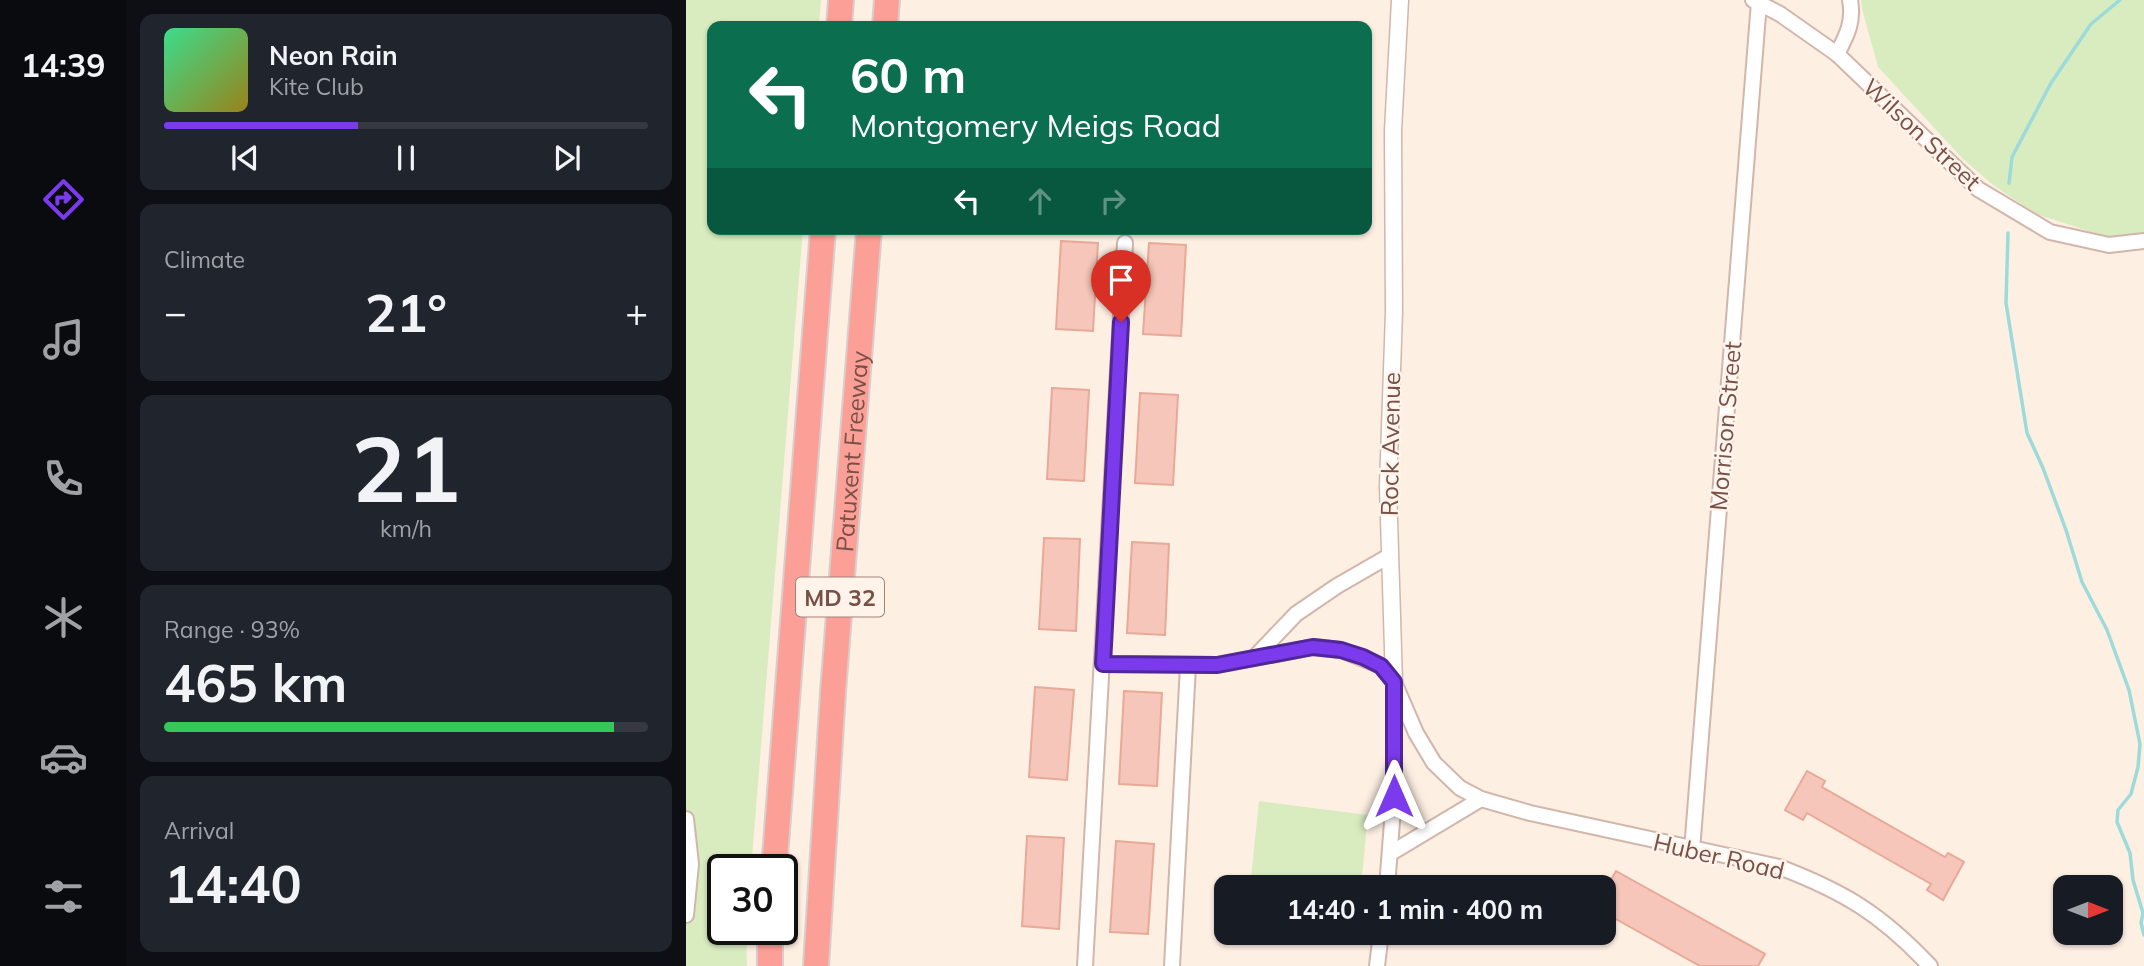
<!DOCTYPE html>
<meta charset="utf-8">
<style>
:root{--surface:#171b24;--page:#20242c;--text:#f1f3f6;--muted:#9ea1a6;--line:#363941;--accent:#7c3aed}
body{margin:0;font-family:Mulish,sans-serif;background:var(--page);color:var(--text);height:100vh;display:flex;flex-direction:column;font-size:26px;white-space:nowrap}
*{box-sizing:border-box;margin:0}
p{font-size:23px;color:var(--muted)}
.icon{flex:none;width:38px;height:38px;fill:none;stroke:currentColor;stroke-width:2;stroke-linecap:round;stroke-linejoin:round}
.map{position:relative;flex:1;overflow:hidden}
.drawer{display:flex;flex-direction:column;gap:14px;padding:14px;background:#0d0f14;width:560px}
.drawer>*{flex:none}
.guide{position:absolute;left:21px;top:21px;width:665px;height:214px;border-radius:14px;box-shadow:0 2px 5px #0004;background:#0b6e4f;color:#fff;overflow:hidden}
.needle{width:46px;rotate:90deg}
.controls{position:absolute;left:1367px;top:875px;display:grid;gap:14px}
.controls a{display:grid;place-items:center;width:70px;height:70px;border-radius:14px;background:var(--surface);box-shadow:0 2px 5px #0004;font-size:35px}
.speed{position:absolute;left:21px;top:854px;display:flex;gap:14px;font-size:35px;font-weight:700;text-align:center}
.speed>*{display:grid;place-content:center;width:91px;height:91px;border-radius:50%;background:var(--surface);box-shadow:0 2px 5px #0004;line-height:1}
.speed .limit{border:4px solid #111;border-radius:10px;background:#fff;color:#111}
.pin{position:absolute;display:grid;place-items:center;width:60px;height:60px;color:#fff;margin:-72px -30px;border-radius:50% 50% 50% 0;rotate:-45deg;box-shadow:0 0 7px #0007}
.pin .icon{rotate:45deg}
.me{position:absolute;width:77px;margin:-38px;rotate:0deg;stroke-linejoin:round;filter:drop-shadow(0 0 5px #0008)}
.turn{display:flex;align-items:center;gap:24px;height:147px;padding:0 28px;font-size:32px}
.turn .icon{width:91px;height:91px;stroke-width:2.5}
.turn b{display:block;font-size:49px;line-height:60px}
.lanes{display:flex;align-items:center;height:66px;padding:0 28px;background:#0003;justify-content:center;gap:35px;direction:ltr}
.lanes .off{opacity:.35}
.big{font-size:52px;font-weight:700;line-height:1.1}
.drawer .tile{flex:1;display:flex;flex-direction:column;justify-content:center;gap:10px;min-width:0;padding:0 24px;border-radius:14px;background:var(--page)}
.drawer .dial{align-items:center;gap:0}
.dial b{font-size:91px;line-height:1}
.song{display:flex;align-items:center;gap:21px}
.cover{width:84px;height:84px;border-radius:10px;background:linear-gradient(135deg,hsl(150 70% 55%),hsl(50 70% 35%))}
.played{height:7px;border-radius:4px;background:linear-gradient(90deg,var(--accent) 40%,var(--line) 40%)}
.keys{display:flex;justify-content:space-around;direction:ltr}
.heat{display:flex;justify-content:space-between;align-items:center;font-size:38px;direction:ltr}
.charge{height:10px;border-radius:5px;background:linear-gradient(90deg,#34c759 93%,var(--line) 0)}
.trip{position:absolute;left:528px;top:875px;width:402px;height:70px;border-radius:14px;background:var(--surface);box-shadow:0 2px 5px #0004;font-weight:700;line-height:70px;text-align:center}
main{display:flex;flex:1;min-height:0}
.tabs{display:flex;flex-direction:column;width:126px;justify-content:space-around;align-items:center;background:#090b0e;color:var(--muted)}
.tabs .icon{width:49px;height:49px}
.tabs .selected{color:var(--accent)}
.tabs b{font-size:32px;color:var(--text)}
.map>svg:first-child{display:block}
.green{fill:#d9ecc0}
.lines{fill:none;stroke-linecap:round;stroke-linejoin:round}
.stream{stroke:#9cdbda;stroke-width:3.5}
.building{fill:#f5c6b9;stroke:#e8a998;stroke-width:2}
.minor-casing{stroke:#d2b6ab;stroke-width:18}
.tertiary-casing{stroke:#d2b6ab;stroke-width:19}
.motorway-casing{stroke:#d9cecb;stroke-width:28}
.minor{stroke:#fff;stroke-width:14}
.tertiary{stroke:#fff;stroke-width:16}
.motorway{stroke:#fc9f96;stroke-width:24}
.route-casing{stroke:#51269a;stroke-width:18}
.route{stroke:#7c3aed;stroke-width:12}
.labels{text-anchor:middle;dominant-baseline:central;stroke-width:5;stroke-linejoin:round;paint-order:stroke}
.shield{fill:#fff3ea;stroke:#a08178;stroke-width:2}
.shield-label{font-size:23px;font-weight:bold;fill:#775047}
.street-label{font-size:24px;fill:#775047;stroke:#fff3ea}
</style>
<main>
<nav class="tabs">
<b>14:39</b>
<svg class="icon selected" aria-label="directions" viewBox="0 0 24 24"><path d="M12 3l9 9-9 9-9-9zM9 14v-3h6M13 9l2 2-2 2"/></svg>
<svg class="icon" aria-label="music" viewBox="0 0 24 24"><path d="M9 18V5l10-2v13"/><circle cx="6" cy="18" r="3"/><circle cx="16" cy="16" r="3"/></svg>
<svg class="icon" aria-label="phone" viewBox="0 0 24 24"><path d="M5 4h4l2 5-3 2q2 4 5 5l2-3 5 2v4C11 20 4 13 5 4z"/></svg>
<svg class="icon" aria-label="climate" viewBox="0 0 24 24"><path d="M12 3v18M4 7l16 10M4 17L20 7"/></svg>
<svg class="icon" aria-label="car" viewBox="0 0 24 24"><path d="M5 17H2v-5l4-1 3-4h7l3 4 3 1v5h-3M9 17h6M6 11h13"/><circle cx="7" cy="17" r="2"/><circle cx="17" cy="17" r="2"/></svg>
<svg class="icon" aria-label="filters" viewBox="0 0 24 24"><path d="M4 7h16M4 17h16"/><circle cx="9" cy="7" r="2"/><circle cx="15" cy="17" r="2"/></svg>
</nav>
<section class="drawer">
<div class="tile">
<div class="song"><i class="cover"></i><div><b>Neon Rain</b><p>Kite Club</p></div></div>
<div class="played"></div>
<div class="keys"><svg class="icon" aria-label="previous" viewBox="0 0 24 24"><path d="M18 5L8 12l10 7zM5 5v14"/></svg><svg class="icon" aria-label="pause" viewBox="0 0 24 24"><path d="M8 5v14M16 5v14"/></svg><svg class="icon" aria-label="next" viewBox="0 0 24 24"><path d="M6 5l10 7-10 7zM19 5v14"/></svg></div>
</div>
<div class="tile"><p>Climate</p>
<div class="heat"><a>−</a><b class="big">21°</b><a>+</a></div>
</div>
<div class="tile dial"><b>21</b><p>km/h</p></div>
<div class="tile"><p>Range · 93%</p><b class="big">465 km</b><div class="charge"></div></div>
<div class="tile"><p>Arrival</p><b class="big">14:40</b></div>
</section>
<div class="map">
<svg width="1458" height="966" viewBox="0 0 1458 966">
<rect width="100%" height="100%" fill="#feefe3"/>
<g class="green">
<path d="M 0,0 L 135,0 L 133,26 L 26,26 L 26,229 L 117,229 L 65,870 L 37,870 L 37,929 L 60,929 L 61,966 L 0,966 Z"/>
<path d="M 1175,0 L 1458,0 L 1458,236 L 1430,240 L 1350,214 L 1307,185 L 1277,159 L 1192,67 L 1176,9 Z"/>
<path d="M 573,801 L 682,815 L 675,887 L 564,887 Z"/>
</g>
<g class="lines">
<g class="stream">
<path d="M 1323,183 L 1326,157 L 1365,83 L 1405,24 L 1434,0"/>
<path d="M 1322,233 L 1320,303 L 1341,433 L 1357,468 L 1380,530 L 1396,582 L 1421,630 L 1443,690 L 1454,744 L 1452,767 L 1445,794 L 1432,810 L 1431,822 L 1444,853 L 1447,880 L 1457,913 L 1455,923 L 1458,935"/>
</g>
</g>
<g class="building">
<path d="M 375,241 L 412,243 L 407,331 L 370,329 Z"/>
<path d="M 463,243 L 500,245 L 495,336 L 457,334 Z"/>
<path d="M 366,388 L 403,390 L 398,481 L 361,479 Z"/>
<path d="M 454,393 L 492,395 L 487,485 L 449,483 Z"/>
<path d="M 358,538 L 394,539 L 390,631 L 353,629 Z"/>
<path d="M 446,542 L 483,544 L 479,635 L 441,633 Z"/>
<path d="M 349,687 L 388,690 L 381,780 L 343,777 Z"/>
<path d="M 438,691 L 476,693 L 471,786 L 433,784 Z"/>
<path d="M 1121,771 L 1139,781 L 1136,787 L 1259,857 L 1262,853 L 1278,862 L 1257,900 L 1241,890 L 1245,884 L 1121,813 L 1117,820 L 1099,810 Z"/>
<path d="M 341,836 L 378,838 L 373,929 L 336,926 Z"/>
<path d="M 430,841 L 468,844 L 462,934 L 424,932 Z"/>
<path d="M 930,871 L 1079,954 L 1072,966 L 1014,966 L 919,913 L 919,890 Z"/>
</g>
<g class="lines">
<defs>
<g id="minor">
<path d="M 1067,0 L 1094,14 L 1151,54 L 1292,189 L 1364,232 L 1423,245 L 1458,241"/>
<path d="M 1151,54 C 1161,35 1168,22 1164,0"/>
<path d="M 568,658 L 610,614 L 651,586 L 703,556"/>
<path d="M 417,664 L 531,665 L 627,647 L 655,650 L 695,666 L 708,682 L 730,733 L 748,763 L 774,788 L 795,799 L 844,813 L 1093,867 C 1159,892 1196,915 1244,966"/>
<path d="M 0,819 L 5,864 L 0,915"/>
<path d="M 1006,850 L 1073,2"/>
<path d="M 705,853 L 795,799"/>
<path d="M 701,887 L 708,796 L 708,690"/>
<path d="M 399,966 L 439,243"/>
<path d="M 486,966 L 502,666"/>
<path d="M 691,966 L 695,933"/>
</g>
<path id="tertiary" d="M 708,682 L 702,486 L 708,312 L 707,131 L 714,0"/>
<g id="motorway">
<path d="M 153,26 L 155,0"/>
<path d="M 199,26 L 201,0"/>
<path d="M 88,870 L 137,229"/>
<path d="M 84,966 L 84,929"/>
<path id="s1" d="M 130,966 L 147,692 L 183,229"/>
</g>
</defs>
<use href="#minor" class="minor-casing"/>
<use href="#tertiary" class="tertiary-casing"/>
<use href="#motorway" class="motorway-casing"/>
<use href="#minor" class="minor"/>
<use href="#tertiary" class="tertiary"/>
<use href="#motorway" class="motorway"/>
</g>
<g class="lines">
<defs>
<path id="route" d="M 435,322 L 417,664 L 531,665 L 627,647 L 655,650 L 677,657 L 695,666 L 708,682 L 708,796"/>
</defs>
<use href="#route" class="route-casing"/>
<use href="#route" class="route"/>
</g>
<g class="labels">
<rect class="shield" x="110" y="577.5" width="88" height="39" rx="5"/>
<g class="shield-label">
<text x="154" y="597">MD 32</text>
</g>
<g class="street-label">
<text transform="translate(1236 134) rotate(43)">Wilson Street</text>
<text transform="translate(1039 426) rotate(-85)">Morrison Street</text>
<text transform="translate(704 444) rotate(-89)">Rock Avenue</text>
<text stroke="none"><textPath href="#s1" startOffset="516">Patuxent Freeway</textPath></text>
<text transform="translate(1033 856) rotate(13)">Huber Road</text>
</g>
</g>
</svg>
<div class="controls">
<a><svg class="needle" viewBox="-14 -14 28 28"><path d="M0-13l5 13h-10z" fill="#e53935"/><path d="M0 13l5-13h-10z" fill="#9ea1a6"/></svg></a>
</div>
<div class="speed"><div class="limit">30</div></div>
<div class="pin" style="left:435px;top:322px;background:#d93025"><svg class="icon" aria-label="arrive" viewBox="0 0 24 24"><path d="M6 21V4h12l-3 4 3 4H6"/></svg></div>
<svg class="me" style="left:708px;top:796px" viewBox="-20 -20 40 40"><path d="M0-17L14 15 0 8-14 15z" fill="#7c3aed" stroke="#fff" stroke-width="4"/></svg>
<div class="trip">14:40 · 1 min · 400 m</div>
<div class="guide">
<div class="turn"><svg class="icon" aria-label="left" viewBox="0 0 24 24"><path d="M17 20v-9H6M10 6l-5 5 5 5"/></svg><div><b>60 m</b>Montgomery Meigs Road</div></div>
<div class="lanes"><svg class="icon" aria-label="left" viewBox="0 0 24 24"><path d="M17 20v-9H6M10 6l-5 5 5 5"/></svg><svg class="icon off" aria-label="ahead" viewBox="0 0 24 24"><path d="M12 20V5M6 11l6-6 6 6"/></svg><svg class="icon off" aria-label="right" viewBox="0 0 24 24"><path d="M7 20v-9h11M14 6l5 5-5 5"/></svg></div>
</div>
</div>
</main>
